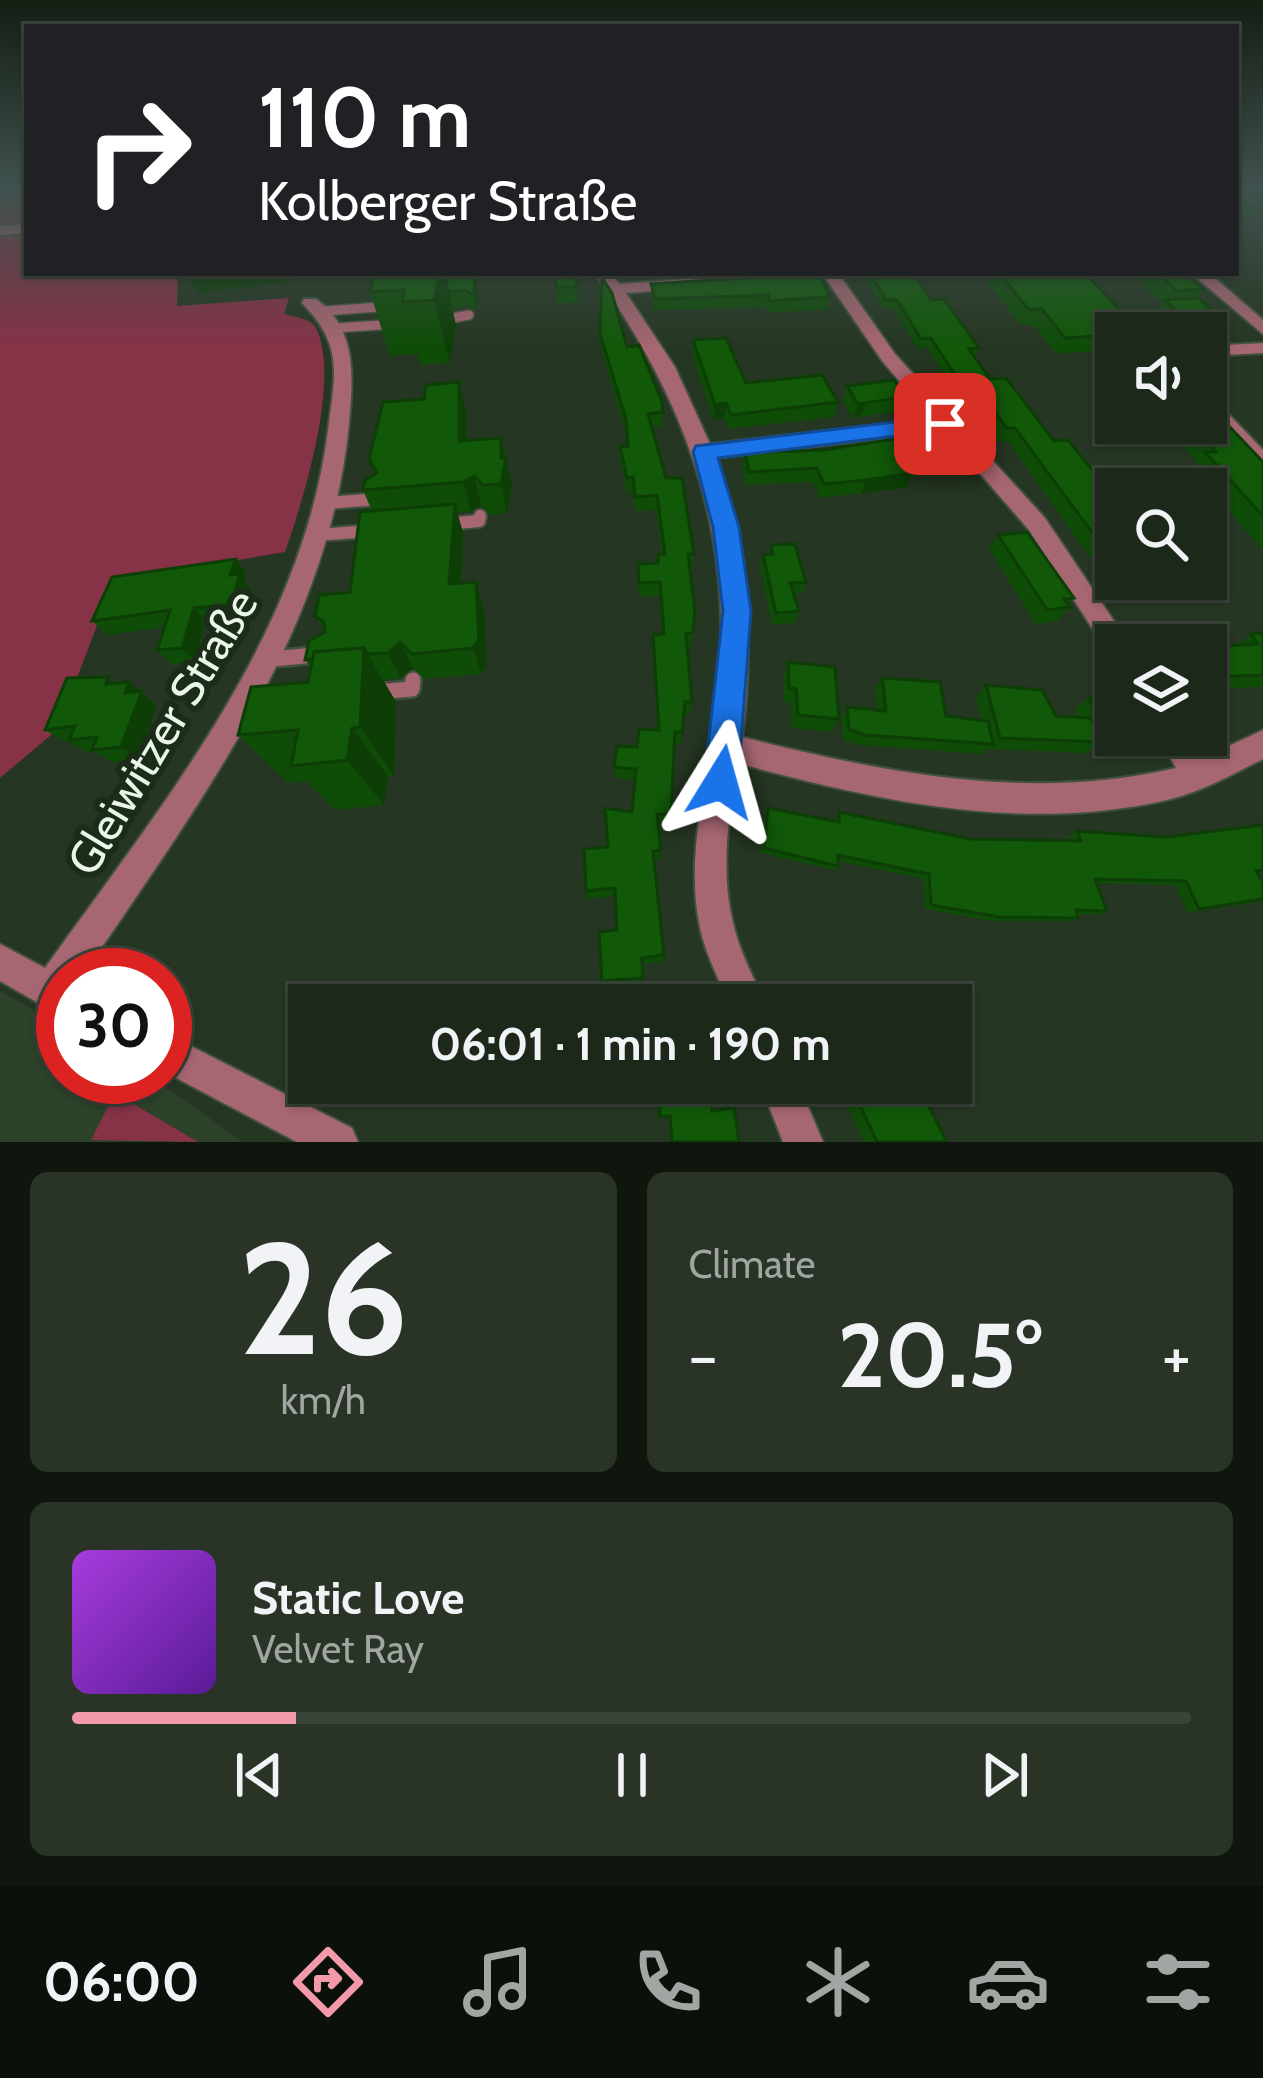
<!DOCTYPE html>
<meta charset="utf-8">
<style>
:root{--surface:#1c281a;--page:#293427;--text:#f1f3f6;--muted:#a0a6a2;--line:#3a4439;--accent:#f39aaa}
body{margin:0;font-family:Cabin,sans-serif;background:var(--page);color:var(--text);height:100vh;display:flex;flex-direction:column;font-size:45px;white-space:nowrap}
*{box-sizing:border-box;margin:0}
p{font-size:39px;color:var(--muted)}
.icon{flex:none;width:66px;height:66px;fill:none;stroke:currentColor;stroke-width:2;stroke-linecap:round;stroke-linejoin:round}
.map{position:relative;height:1142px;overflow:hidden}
.details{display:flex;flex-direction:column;gap:30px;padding:30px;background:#0f160e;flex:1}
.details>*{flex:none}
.banner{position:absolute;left:24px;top:24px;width:1215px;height:252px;border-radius:0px;box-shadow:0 3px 9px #0004,0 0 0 3px var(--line);background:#202124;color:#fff;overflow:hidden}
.tools{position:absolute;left:1095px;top:312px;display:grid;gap:24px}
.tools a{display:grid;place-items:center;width:132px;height:132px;border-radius:0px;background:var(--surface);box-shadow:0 3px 9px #0004,0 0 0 3px var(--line);font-size:60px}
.speed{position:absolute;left:36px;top:948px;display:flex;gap:24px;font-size:60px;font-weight:700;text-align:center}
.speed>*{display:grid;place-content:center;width:156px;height:156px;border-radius:50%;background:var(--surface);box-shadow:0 3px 9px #0004,0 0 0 3px var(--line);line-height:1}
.speed .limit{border:18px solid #d22;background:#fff;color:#111}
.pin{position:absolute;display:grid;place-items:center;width:102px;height:102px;color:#fff;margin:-51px;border-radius:24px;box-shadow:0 6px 18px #0006}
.me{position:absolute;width:132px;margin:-66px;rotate:8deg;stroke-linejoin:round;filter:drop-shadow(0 0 9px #0008)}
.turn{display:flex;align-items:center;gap:42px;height:252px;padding:0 36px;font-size:54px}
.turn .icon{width:156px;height:156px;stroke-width:2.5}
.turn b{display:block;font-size:84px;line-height:102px}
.big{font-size:90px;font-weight:700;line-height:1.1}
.details .card{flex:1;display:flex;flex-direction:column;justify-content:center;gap:18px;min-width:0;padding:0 42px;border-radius:18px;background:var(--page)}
.details .dial{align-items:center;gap:0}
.dial b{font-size:156px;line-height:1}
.song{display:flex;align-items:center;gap:36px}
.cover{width:144px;height:144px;border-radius:18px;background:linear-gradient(135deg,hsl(280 70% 55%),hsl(270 70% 35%))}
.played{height:12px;border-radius:6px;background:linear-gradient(90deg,var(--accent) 20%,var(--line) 20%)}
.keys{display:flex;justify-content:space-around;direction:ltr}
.heat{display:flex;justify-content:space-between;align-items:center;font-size:66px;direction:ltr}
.details .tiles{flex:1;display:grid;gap:30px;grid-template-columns:1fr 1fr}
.card:last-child{grid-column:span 2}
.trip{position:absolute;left:288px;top:984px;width:684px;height:120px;border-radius:0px;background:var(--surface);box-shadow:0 3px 9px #0004,0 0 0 3px var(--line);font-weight:700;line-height:120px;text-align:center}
.tabs{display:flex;height:192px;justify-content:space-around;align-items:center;background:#0b100a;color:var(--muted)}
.tabs .icon{width:84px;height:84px}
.tabs .on{color:var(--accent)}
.tabs b{font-size:54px;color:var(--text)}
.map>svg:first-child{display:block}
.built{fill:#2c4229}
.green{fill:#863247}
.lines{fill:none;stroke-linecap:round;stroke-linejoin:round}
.lane-far2-casing{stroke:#41513e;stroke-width:12}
.lane-far1-casing{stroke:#41513e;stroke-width:16}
.lane-casing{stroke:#41513e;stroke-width:20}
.street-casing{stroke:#41513e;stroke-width:4}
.lane-far2{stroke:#a66672;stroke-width:9}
.lane-far1{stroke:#a66672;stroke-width:12}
.lane{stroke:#a66672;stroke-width:15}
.street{fill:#a66672;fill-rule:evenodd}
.wall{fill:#0f4c08}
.shaded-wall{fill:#0c3e06}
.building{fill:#115809;stroke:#0c3e06;stroke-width:3}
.route{fill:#1a73e8;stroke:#114b97;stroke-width:3}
.labels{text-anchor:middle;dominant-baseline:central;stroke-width:12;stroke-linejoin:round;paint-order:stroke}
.street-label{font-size:45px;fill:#eaf6e9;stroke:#1b2c19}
</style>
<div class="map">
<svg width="1263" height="1142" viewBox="0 0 1263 1142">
<rect width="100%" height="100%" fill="#253622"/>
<path class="built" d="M 0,991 L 63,1026 L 63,1077 L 151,1077 L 243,1142 L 0,1142 Z"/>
<g class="green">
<path d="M 0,188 L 27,188 L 27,273 L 178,273 L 177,306 L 289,298 L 284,314 C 295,317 312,318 317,330 C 340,382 303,501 285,552 L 114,581 L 57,730 L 0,778 Z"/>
<path d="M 115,1093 L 198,1142 L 91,1140 Z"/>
</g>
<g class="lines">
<defs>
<g id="lane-far2">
<path d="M 0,231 L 27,228"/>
<path d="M 324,311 L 379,307"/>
<path d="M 436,321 L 469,315"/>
<path d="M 335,328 L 396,324"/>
</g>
<g id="lane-far1">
<path d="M 326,503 L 379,499"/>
<path d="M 446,524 L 479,521 L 480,516"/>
<path d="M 316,535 L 371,531"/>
</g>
<g id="lane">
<path d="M 263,660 L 324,654"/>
<path d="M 374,692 L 412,689 L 413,680"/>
</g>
<g id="street">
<path d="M 595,273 L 611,273 L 619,284 L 767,273 L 813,275 L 805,280 L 626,293 L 675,367 L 710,444 L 932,419 L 883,362 L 822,273 L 838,273 L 895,354 L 1045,518 L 1130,645 L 1116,645 L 1116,656 L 1108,653 L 1029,530 L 943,431 L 715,458 C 747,545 755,645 742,737 C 884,773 1031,802 1176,768 L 1158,735 L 1188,735 L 1203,758 L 1263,730 L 1263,759 C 1233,774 1203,791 1171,799 C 1026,834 878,801 737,763 C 728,820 719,878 736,934 C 743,959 756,982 766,1005 L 730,1005 C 719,980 706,955 700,928 C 683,848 712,772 719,693 C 733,531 687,403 595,273 Z"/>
<path d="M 1191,273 L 1209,273 L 1263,320 L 1263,334 Z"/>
<path d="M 304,299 L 316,299 C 358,329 353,378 349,424 C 329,633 197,806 83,975 L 63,975 L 61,1016 L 0,981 L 0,944 L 45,968 C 162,804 302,637 328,430 C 335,375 344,345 302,303 Z"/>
<path d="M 1263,343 L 1263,353 L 1206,356 L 1206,346 Z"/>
<path d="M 1206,396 L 1213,398 L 1263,450 L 1263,470 L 1256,468 L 1206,414 Z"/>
<path d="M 165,1033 L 352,1128 L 358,1142 L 297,1142 L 165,1072 Z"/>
<path d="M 760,1083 L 798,1083 L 823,1142 L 783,1142 Z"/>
</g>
</defs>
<use href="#lane-far2" class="lane-far2-casing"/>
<use href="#lane-far1" class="lane-far1-casing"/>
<use href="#lane" class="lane-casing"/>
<use href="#street" class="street-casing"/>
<use href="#lane-far2" class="lane-far2"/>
<use href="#lane-far1" class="lane-far1"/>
<use href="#lane" class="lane"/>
<use href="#street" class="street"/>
</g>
<g class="wall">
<path d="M 1236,188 L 1263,188 L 1263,199 L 1258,200 L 1263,205 L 1255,217 L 1236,219 Z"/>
<path d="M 554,273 L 577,286 L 578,302 L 558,304 Z"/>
<path d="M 623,273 L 637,273 L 637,279 L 625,279 Z"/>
<path d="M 646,273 L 748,273 L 647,278 Z"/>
<path d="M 862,273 L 913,273 L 931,300 L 979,348 L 975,357 L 990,379 L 1116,499 L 1116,579 L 1118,579 L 1106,580 L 1008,441 L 999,442 L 968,394 L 970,391 L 956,392 L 927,347 L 917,348 L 894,309 L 884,309 Z"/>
<path d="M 980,273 L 1085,273 L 1116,333 L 1116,351 L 1056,353 L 1034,325 L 1021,325 Z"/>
<path d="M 1132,273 L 1184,273 L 1203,289 L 1197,299 L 1223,320 L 1211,337 L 1206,337 L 1206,333 L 1171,333 L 1154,317 L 1163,304 Z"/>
<path d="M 651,284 L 829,297 L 827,309 L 768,313 L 766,307 L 654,310 L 651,296 Z"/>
<path d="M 478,287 L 477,311 L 468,306 L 452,308 L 456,325 L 450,363 L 420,365 L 417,354 L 390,356 L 370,292 Z"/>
<path d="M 600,334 L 627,347 L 663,412 L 662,427 L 652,428 L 666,478 L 694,554 L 692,568 L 689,568 L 695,610 L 691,647 L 688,647 L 692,702 L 690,714 L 684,715 L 681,744 L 674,743 L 669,825 L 658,824 L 660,859 L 654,860 L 664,955 L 663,961 L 642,964 L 643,983 L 603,986 L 602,981 L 617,930 L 615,896 L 588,899 L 586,891 L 608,847 L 632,812 L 635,780 L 615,778 L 614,767 L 657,730 L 653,635 L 662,634 L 660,596 L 639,597 L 638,578 L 638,564 L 657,563 L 658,554 L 662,554 L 656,510 L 635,511 L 633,492 L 627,493 L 620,462 L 620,447 L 627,446 L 626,434 L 601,348 Z"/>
<path d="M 693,340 L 746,383 L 838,402 L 834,417 L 729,429 L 724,418 L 713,419 L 692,354 Z"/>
<path d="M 847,386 L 907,397 L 901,411 L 853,418 L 843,400 Z"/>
<path d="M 466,412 L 467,440 L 501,438 L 512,487 L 507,513 L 490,515 L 481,506 L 471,511 L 457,512 L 463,533 L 460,583 L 476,582 L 484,609 L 487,666 L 481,674 L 425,679 L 413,668 L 401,678 L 383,680 L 396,702 L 394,775 L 388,776 L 384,805 L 335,810 L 306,781 L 288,783 L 238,735 L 308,682 L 311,667 L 305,660 L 325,632 L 315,616 L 350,592 L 372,511 L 363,490 L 375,474 L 369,459 Z"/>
<path d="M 1155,423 L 1206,423 L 1263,462 L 1263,550 L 1192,468 L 1197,462 L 1174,433 L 1163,434 Z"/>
<path d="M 745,453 L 963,454 L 956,468 L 911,477 L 907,487 L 820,498 L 813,482 L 746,485 L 742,467 Z"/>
<path d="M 998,535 L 1074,598 L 1068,605 L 1070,607 L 1058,621 L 1036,624 L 989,549 Z"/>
<path d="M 771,545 L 806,582 L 802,594 L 794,594 L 799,611 L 795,623 L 772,625 L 760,567 L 763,555 L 769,554 Z"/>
<path d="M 236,559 L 246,573 L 244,580 L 251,589 L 242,619 L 206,622 L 195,661 L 171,664 L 157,650 L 165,627 L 108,635 L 92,621 Z"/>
<path d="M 1263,633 L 1263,687 L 1206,689 L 1206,647 L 1238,645 L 1251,634 Z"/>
<path d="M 788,662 L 839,719 L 832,732 L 792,728 L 791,703 L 784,702 L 783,676 Z"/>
<path d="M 882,678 L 946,716 L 982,720 L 976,697 L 986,685 L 1056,716 L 1078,717 L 1075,709 L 1101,687 L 1116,688 L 1116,735 L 1142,736 L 1126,747 L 1097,745 L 1086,753 L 989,749 L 983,754 L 859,745 L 843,740 L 841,718 L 847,707 L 878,710 L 875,689 Z"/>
<path d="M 129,682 L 157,705 L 139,759 L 111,762 L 96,752 L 88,753 L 71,742 L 65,742 L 45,730 L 116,683 Z"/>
<path d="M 768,808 L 835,821 L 839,812 L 971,839 L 1071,840 L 1069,836 L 1077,831 L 1166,837 L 1263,825 L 1263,873 L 1258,874 L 1263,882 L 1263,901 L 1188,913 L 1175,885 L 1097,883 L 1107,911 L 1098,915 L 1077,914 L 1078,918 L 1069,921 L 991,921 L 925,909 L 924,879 L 838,861 L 838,866 L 834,870 L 761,853 L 765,813 Z"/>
<path d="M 837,1083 L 917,1083 L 947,1142 L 864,1142 Z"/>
</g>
<g class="shaded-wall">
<path d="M 187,273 L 292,273 L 289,282 L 198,293 Z"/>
<path d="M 440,273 L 444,273 L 456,325 L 450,363 L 434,300 Z"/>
<path d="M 475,273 L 478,287 L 477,311 L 474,295 Z"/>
<path d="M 459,382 L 466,412 L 467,471 L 459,441 Z"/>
<path d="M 726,403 L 724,418 L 713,419 L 715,405 Z"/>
<path d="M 866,403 L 861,416 L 853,418 L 858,404 Z"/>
<path d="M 501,438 L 512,487 L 507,513 L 501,484 Z"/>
<path d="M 963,454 L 956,468 L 911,477 L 907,487 L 861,494 L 866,480 L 908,464 Z"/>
<path d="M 474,476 L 481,506 L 471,511 L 463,482 Z"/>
<path d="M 455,504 L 463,533 L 459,611 L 449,584 Z"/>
<path d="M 236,559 L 246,573 L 244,580 L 251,589 L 242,619 L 231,605 L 230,575 Z"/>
<path d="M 476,582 L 484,609 L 487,666 L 481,674 L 473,648 Z"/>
<path d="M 194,608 L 206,622 L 195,661 L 182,648 Z"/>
<path d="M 400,642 L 413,668 L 401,678 L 388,653 Z"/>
<path d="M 364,648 L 396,702 L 394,775 L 360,727 Z"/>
<path d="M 129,682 L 157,705 L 139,759 L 121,747 L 125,693 Z"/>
<path d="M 352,728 L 388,776 L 384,805 L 347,760 Z"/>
</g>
<g class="building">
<path d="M 1236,188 L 1247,188 L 1263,205 L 1236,207 Z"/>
<path d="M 374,273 L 440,273 L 434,300 L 402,302 L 404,290 L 370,292 Z"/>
<path d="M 444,273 L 475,273 L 474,295 L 465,290 L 448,292 Z"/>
<path d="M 554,273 L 575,273 L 577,286 L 557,288 Z"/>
<path d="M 820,273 L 829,297 L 770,301 L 768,295 L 655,299 L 651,284 Z"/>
<path d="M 870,273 L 913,273 L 931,300 L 944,299 L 979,348 L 969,349 L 990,379 L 960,383 L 931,338 L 921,339 L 897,300 L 886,300 Z"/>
<path d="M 999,273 L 1085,273 L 1142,333 L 1116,333 L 1116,335 L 1065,338 L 1042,309 L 1029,310 Z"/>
<path d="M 1158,273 L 1184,273 L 1203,289 L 1177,291 Z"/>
<path d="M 602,278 L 612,293 L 627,347 L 639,345 L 662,402 L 663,412 L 648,414 L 666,478 L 682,478 L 694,554 L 688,554 L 695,610 L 693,633 L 686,634 L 692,702 L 685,702 L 682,732 L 675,732 L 671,815 L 657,814 L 661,850 L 653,851 L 664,955 L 642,958 L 643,978 L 602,981 L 599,932 L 617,930 L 615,888 L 586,891 L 584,849 L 608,847 L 605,808 L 632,812 L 636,769 L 614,767 L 617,746 L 637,747 L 639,729 L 659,730 L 653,635 L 664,634 L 660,582 L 639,583 L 638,564 L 658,563 L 658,554 L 665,554 L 657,495 L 635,497 L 633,477 L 627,478 L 620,447 L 628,446 L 626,419 L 600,334 Z"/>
<path d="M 1198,298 L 1223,320 L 1188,322 L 1165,300 Z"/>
<path d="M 726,338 L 746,383 L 822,375 L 838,402 L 731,415 L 726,403 L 715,405 L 693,340 Z"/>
<path d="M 1006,378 L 1054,441 L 1068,440 L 1116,499 L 1116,512 L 1111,512 L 1116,519 L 1116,565 L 1015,428 L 1006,428 L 975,380 Z"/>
<path d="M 894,380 L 907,397 L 858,404 L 847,386 Z"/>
<path d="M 459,382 L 459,441 L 501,438 L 501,458 L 506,458 L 501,484 L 483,485 L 474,476 L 463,482 L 363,490 L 365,480 L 377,473 L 369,459 L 383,402 L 424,399 L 426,385 Z"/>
<path d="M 1206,402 L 1263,462 L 1263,516 L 1205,452 L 1216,452 L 1191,423 L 1206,423 Z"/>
<path d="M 947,431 L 963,454 L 908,464 L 913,473 L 866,480 L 824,484 L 817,468 L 749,472 L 745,453 L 823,450 Z"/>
<path d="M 455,504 L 449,584 L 476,582 L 479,640 L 473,648 L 412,654 L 400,642 L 388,653 L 368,654 L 364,648 L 314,652 L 313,659 L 305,660 L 309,641 L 325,632 L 324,622 L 315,616 L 319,595 L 350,592 L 360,512 Z"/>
<path d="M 1027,532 L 1074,598 L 1064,599 L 1070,607 L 1047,610 L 998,535 Z"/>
<path d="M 795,544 L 806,582 L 790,583 L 799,611 L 776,613 L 763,555 L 773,554 L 771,545 Z"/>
<path d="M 236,559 L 230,575 L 240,574 L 231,605 L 194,608 L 182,648 L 157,650 L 170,610 L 92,621 L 112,577 Z"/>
<path d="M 1263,633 L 1263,675 L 1212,677 L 1206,668 L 1206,647 L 1258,644 L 1251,634 Z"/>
<path d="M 364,648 L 360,727 L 352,728 L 347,760 L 291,766 L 298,730 L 238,735 L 251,687 L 308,682 L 314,652 Z"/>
<path d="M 788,662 L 835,667 L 839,719 L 798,715 L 796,689 L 789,688 Z"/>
<path d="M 108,677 L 106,684 L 129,682 L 125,693 L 142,691 L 121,747 L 92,750 L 97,737 L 69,740 L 75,726 L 45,730 L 67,678 Z"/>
<path d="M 882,678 L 940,682 L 946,716 L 988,721 L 993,744 L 865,735 L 849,729 L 847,707 L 886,711 Z"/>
<path d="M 986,685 L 1042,690 L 1056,716 L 1091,718 L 1100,742 L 1000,738 Z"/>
<path d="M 1101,687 L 1116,688 L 1116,733 L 1101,732 L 1089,697 L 1106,698 Z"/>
<path d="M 768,808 L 839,822 L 839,812 L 971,839 L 1081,841 L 1077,831 L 1166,837 L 1263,825 L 1263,870 L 1256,871 L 1263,882 L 1263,899 L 1199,909 L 1186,881 L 1095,879 L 1107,911 L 1076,910 L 1078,918 L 999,917 L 931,905 L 929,874 L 838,855 L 838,866 L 764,848 Z"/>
<path d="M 640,1083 L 709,1083 L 712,1111 L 734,1108 L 739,1142 L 672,1142 L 670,1116 L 660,1117 L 658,1094 L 641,1097 Z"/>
<path d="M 850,1083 L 917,1083 L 947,1142 L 877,1142 Z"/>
</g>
<linearGradient id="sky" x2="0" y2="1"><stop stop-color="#141e13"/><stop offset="0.54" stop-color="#40524f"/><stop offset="1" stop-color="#40524f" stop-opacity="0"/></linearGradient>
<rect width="1263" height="348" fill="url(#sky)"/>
<path class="route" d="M 945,416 L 953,418 L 953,429 L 718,458 L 739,527 L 751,611 L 738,782 L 733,794 L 721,799 L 709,794 L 704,782 L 723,611 L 713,527 L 693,452 L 696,446 Z"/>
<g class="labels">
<g class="street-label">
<text transform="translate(162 732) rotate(-59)">Gleiwitzer Straße</text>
</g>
</g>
</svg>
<div class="tools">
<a><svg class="icon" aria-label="sound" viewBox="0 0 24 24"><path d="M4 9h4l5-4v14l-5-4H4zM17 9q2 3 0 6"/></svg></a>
<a><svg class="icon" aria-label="search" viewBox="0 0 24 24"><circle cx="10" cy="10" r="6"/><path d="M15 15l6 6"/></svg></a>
<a><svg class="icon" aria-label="layers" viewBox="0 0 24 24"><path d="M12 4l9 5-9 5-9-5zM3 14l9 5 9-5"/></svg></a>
</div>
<div class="speed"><div class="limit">30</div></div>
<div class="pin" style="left:945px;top:424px;background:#d93025"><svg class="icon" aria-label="arrive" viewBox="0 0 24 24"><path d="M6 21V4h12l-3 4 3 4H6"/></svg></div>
<svg class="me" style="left:721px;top:782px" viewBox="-20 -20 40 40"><path d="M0-17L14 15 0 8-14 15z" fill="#1a73e8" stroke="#fff" stroke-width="4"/></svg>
<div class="trip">06:01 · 1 min · 190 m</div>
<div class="banner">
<div class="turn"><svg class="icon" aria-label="right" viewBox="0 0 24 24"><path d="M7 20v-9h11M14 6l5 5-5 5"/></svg><div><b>110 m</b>Kolberger Straße</div></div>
</div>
</div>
<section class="details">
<div class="tiles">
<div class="card dial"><b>26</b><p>km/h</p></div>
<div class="card"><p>Climate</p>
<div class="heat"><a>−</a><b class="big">20.5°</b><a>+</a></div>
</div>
<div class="card">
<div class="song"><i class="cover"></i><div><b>Static Love</b><p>Velvet Ray</p></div></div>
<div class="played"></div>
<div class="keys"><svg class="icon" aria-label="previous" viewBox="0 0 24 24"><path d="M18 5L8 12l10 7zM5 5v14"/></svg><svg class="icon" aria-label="pause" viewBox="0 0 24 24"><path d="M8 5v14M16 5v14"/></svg><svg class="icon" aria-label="next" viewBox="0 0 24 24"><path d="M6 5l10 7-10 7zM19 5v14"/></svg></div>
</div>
</div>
</section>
<nav class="tabs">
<b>06:00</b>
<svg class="icon on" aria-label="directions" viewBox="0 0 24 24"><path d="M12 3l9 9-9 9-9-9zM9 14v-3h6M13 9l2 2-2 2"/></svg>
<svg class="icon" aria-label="music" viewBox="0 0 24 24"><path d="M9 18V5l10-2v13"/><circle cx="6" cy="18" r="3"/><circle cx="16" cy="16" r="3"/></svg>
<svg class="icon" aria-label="phone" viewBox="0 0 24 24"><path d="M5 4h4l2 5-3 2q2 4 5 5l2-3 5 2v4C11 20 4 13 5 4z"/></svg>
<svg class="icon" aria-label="climate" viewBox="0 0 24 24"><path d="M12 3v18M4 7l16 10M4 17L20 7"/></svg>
<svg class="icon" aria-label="car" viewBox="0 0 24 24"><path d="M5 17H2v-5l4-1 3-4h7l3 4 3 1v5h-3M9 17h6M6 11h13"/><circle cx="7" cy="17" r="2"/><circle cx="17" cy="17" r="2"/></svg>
<svg class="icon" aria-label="filters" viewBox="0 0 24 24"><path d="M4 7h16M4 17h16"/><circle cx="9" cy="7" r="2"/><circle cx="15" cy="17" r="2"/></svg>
</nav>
